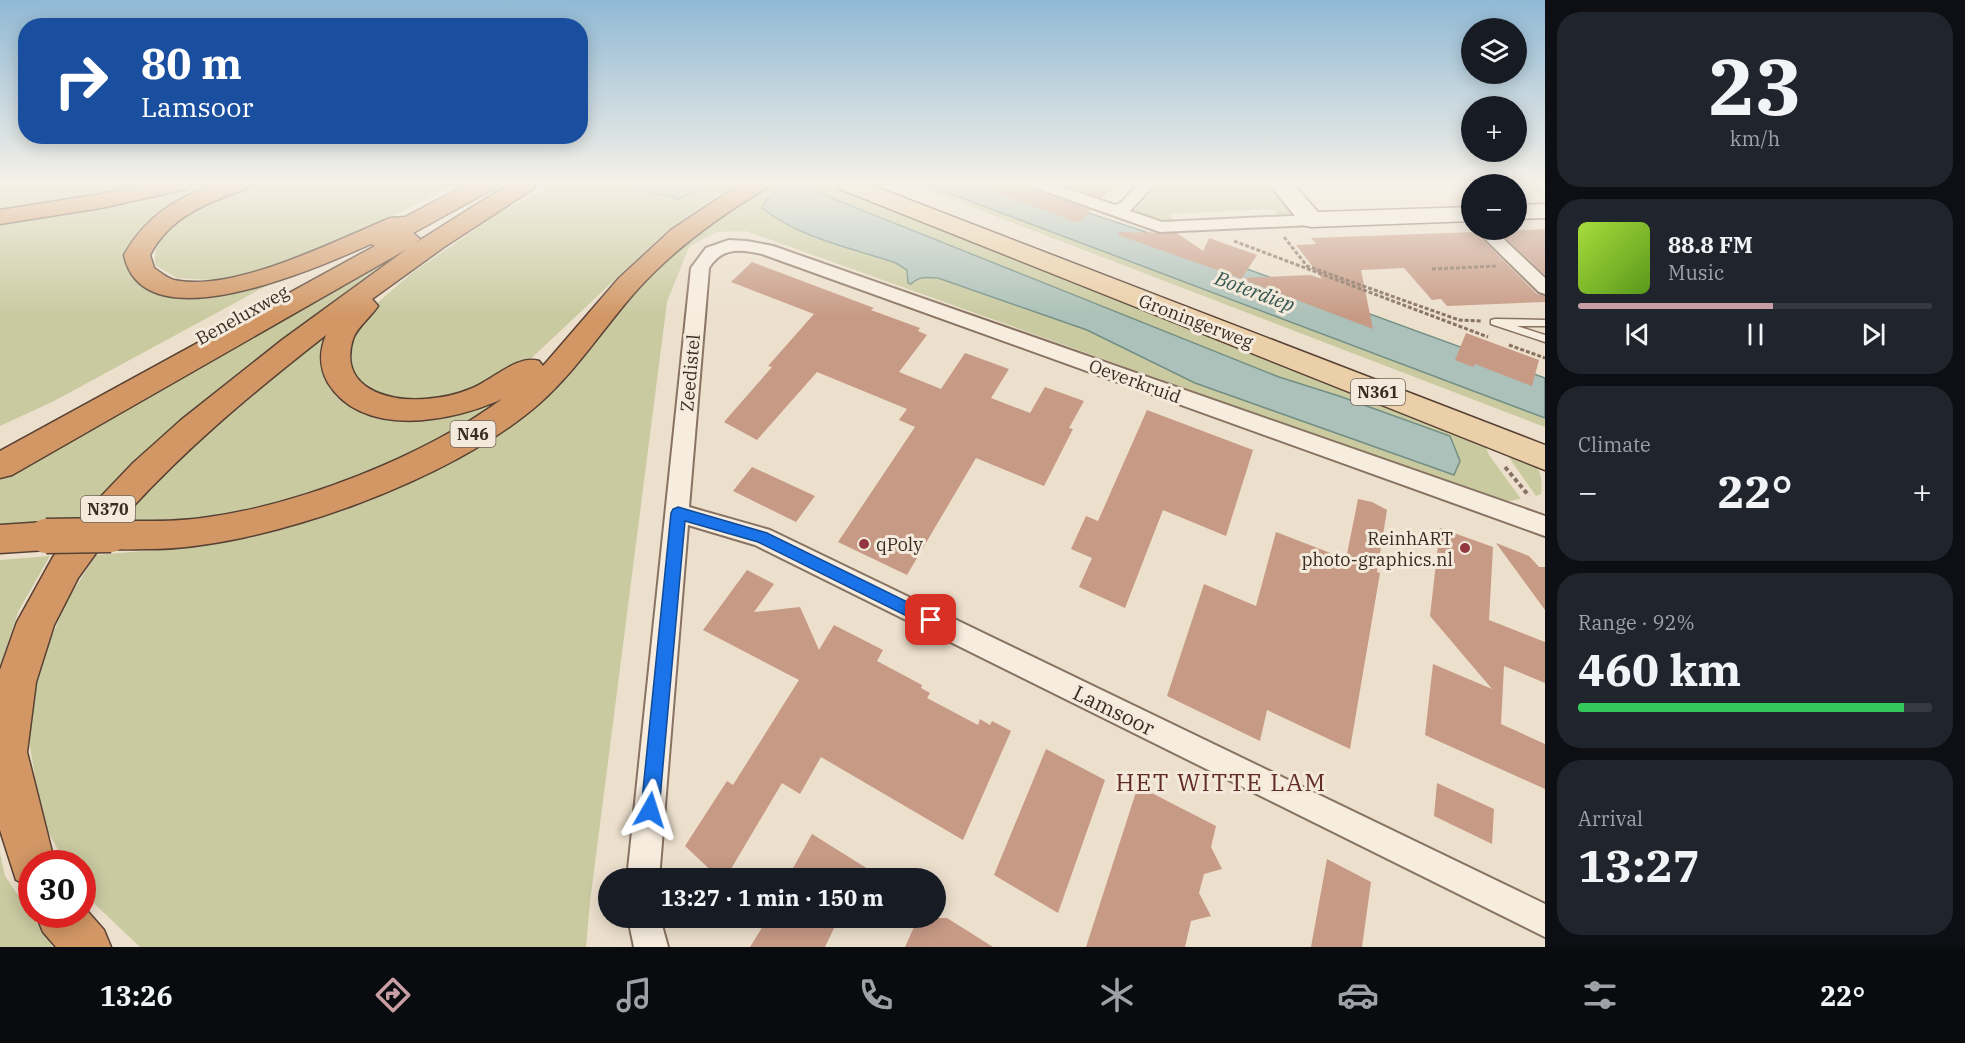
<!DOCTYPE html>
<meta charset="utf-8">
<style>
:root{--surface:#171b24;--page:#20242c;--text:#f1f3f6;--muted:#9ea1a6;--line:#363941;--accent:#c69ea4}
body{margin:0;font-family:"IBM Plex Serif",serif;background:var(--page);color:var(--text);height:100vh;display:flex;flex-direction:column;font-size:22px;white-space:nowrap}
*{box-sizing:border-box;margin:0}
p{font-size:20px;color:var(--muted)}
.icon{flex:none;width:33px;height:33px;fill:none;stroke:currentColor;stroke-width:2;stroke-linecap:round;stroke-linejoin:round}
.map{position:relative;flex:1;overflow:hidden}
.drawer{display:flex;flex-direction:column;gap:12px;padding:12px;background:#0d0f14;width:420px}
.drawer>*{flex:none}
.hud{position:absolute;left:18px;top:18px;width:570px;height:126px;border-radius:24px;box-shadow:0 3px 15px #0003;background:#1a4fa0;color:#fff;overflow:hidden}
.buttons{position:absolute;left:1461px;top:18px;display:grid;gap:12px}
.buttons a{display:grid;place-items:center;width:66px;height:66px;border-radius:50%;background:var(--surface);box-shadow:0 3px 15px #0003;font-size:30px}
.speed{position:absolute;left:18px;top:850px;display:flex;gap:12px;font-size:30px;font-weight:700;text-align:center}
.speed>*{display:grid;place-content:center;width:78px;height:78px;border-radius:50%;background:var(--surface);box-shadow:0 3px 15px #0003;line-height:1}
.speed .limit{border:9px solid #d22;background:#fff;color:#111}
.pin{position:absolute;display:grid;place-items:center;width:51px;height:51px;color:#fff;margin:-26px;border-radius:12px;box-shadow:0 3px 9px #0006}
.me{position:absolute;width:66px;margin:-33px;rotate:6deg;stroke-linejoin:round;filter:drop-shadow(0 0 4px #0008)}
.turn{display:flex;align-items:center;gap:21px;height:126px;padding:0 24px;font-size:27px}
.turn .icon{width:78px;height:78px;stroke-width:2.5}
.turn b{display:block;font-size:42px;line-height:51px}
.big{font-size:45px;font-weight:800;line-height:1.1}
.drawer .tile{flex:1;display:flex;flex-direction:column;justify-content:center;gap:9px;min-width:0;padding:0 21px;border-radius:24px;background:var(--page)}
.drawer .dial{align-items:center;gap:0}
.dial b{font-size:78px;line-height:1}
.song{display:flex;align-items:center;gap:18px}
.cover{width:72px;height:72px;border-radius:9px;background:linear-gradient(135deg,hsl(80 70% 55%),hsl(90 70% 35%))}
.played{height:6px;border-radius:3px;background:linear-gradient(90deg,var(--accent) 55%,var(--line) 55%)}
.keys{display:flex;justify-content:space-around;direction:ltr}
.heat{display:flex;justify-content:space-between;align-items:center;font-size:33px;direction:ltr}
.charge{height:9px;border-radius:4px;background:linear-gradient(90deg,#34c759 92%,var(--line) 0)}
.trip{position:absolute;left:598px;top:868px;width:348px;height:60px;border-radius:30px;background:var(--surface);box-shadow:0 3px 15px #0003;font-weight:800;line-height:60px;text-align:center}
.menu{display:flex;height:96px;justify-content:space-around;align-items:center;background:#090b0e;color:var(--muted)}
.menu .icon{width:42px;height:42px}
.menu .on{color:var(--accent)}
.menu b{font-size:27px;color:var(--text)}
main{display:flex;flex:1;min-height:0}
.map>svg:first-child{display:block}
.green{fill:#c9caa0;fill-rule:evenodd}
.water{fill:#acc1b9;stroke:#738f85;stroke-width:1.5}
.building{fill:#c79a85}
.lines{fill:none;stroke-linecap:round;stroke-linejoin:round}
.lane-casing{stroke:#887261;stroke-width:3}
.street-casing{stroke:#887261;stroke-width:4}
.secondary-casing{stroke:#6a5344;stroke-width:3}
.primary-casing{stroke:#574134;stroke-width:3}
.highway-casing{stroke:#574134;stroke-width:3}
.path-far1{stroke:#887261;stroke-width:3;stroke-dasharray:4 2;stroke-linecap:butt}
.path{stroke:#887261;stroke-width:4;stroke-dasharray:4.5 3;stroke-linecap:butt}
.lane{fill:#f7eddf;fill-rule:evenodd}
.street{fill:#f7eddf;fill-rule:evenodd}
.secondary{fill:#f7eddf;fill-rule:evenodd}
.primary{fill:#ebcfa8;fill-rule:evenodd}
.highway{fill:#d29765;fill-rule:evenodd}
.highway-bridge-casing{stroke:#574134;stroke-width:37;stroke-linecap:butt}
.highway-bridge{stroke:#d29765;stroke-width:34}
.route{fill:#1a73e8;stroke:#114b97;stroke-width:1.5}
.poi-dot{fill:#923640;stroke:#f4eadb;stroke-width:2}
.labels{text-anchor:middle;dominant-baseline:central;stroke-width:6;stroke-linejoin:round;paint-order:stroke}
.shield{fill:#f4eadb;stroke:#72655a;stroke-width:1.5}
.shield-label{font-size:16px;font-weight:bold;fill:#3a2c23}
.street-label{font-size:18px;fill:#3a2c23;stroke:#f4eadb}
.poi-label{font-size:18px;fill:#3a2c23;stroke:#f4eadb;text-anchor:end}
.water-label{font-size:20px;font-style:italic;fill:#345852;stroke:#f4eadb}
.near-street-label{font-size:21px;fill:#3a2c23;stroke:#f4eadb}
.near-neighbourhood-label{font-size:24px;letter-spacing:1.5px;fill:#632c26;stroke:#f4eadb}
</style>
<main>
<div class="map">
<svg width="1545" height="947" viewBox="0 0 1545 947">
<rect width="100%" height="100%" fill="#ecdfcc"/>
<g class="green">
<path d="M 0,184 L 161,184 L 106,197 L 0,212 Z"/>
<path d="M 203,184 L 228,184 C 197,195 126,220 127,260 C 128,278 142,284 157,290 L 279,279 L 54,401 L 0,426 L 0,225 L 131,204 Z"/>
<path d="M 250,184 L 458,184 L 314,254 L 265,272 L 212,280 L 177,278 L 155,265 C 152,216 212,197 250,184 Z"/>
<path d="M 553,184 L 630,184 L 636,188 L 679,199 L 706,184 L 732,184 L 657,240 L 522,367 L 478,392 L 400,403 L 358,383 L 346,364 L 345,343 L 362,316 L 413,272 L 498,214 Z"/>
<path d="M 766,184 L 837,184 L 1485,445 L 1489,455 L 1521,499 L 1503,502 L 746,231 L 716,232 L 689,247 L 667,302 L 590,902 L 586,947 L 140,947 L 83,893 L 82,864 L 66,864 L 42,821 L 29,740 L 38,671 L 66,602 L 96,555 L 179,548 L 275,528 L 511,422 L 561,382 L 654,269 L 722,212 ZM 762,208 L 976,256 L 1279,377 L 1339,396 L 1449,436 L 1460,461 L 1453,475 L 1195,383 L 1088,330 L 938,278 C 927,277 919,276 911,284 L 907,270 L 896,263 C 852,248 798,239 762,208 Z"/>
<path d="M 912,184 L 925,184 L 1545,418 L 1545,427 Z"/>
<path d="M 1157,184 L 1272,184 L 1299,217 L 1280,218 L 1272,209 L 1169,214 L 1175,224 L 1160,225 L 1131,214 Z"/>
<path d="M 409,249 L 186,417 L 135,460 L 72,525 L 0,529 L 0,479 Z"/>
<path d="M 341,321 L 325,354 L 330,387 L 355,405 L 497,398 L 564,351 L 468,429 L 305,502 L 167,524 L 117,524 L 193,435 Z"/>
<path d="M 1503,449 C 1528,459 1545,461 1541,494 L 1536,496 Z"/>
<path d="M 50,556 L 19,610 L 0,666 L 0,560 Z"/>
<path d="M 0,853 L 5,876 L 53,947 L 0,947 Z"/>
</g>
<g class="water">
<path d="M 630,184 L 706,184 L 679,199 L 636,188 Z"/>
<path d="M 925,184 L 1001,184 L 1143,231 L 1545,378 L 1545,418 Z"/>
<path d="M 795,186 L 804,187 L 1279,377 L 1339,396 L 1450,436 L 1460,461 L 1454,475 L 1195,383 L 1087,330 L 938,278 C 927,277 919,276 911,284 L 908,283 L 907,270 L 896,263 C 852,248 799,238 762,208 C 769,193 779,188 795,186 Z"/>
</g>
<g class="building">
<path d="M 979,184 L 1029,184 L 1032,189 L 1091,210 L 1079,223 L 979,186 Z"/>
<path d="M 1059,184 L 1116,184 L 1102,198 Z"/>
<path d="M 1545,229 L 1545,275 L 1498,231 Z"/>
<path d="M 1119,232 L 1177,233 L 1203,251 L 1209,238 L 1257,255 L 1242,278 L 1311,275 L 1322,279 L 1296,245 L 1316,244 L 1311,238 L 1475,232 L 1537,294 L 1545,296 L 1545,302 L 1447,306 L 1441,299 L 1432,300 L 1404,268 L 1361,270 L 1373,329 L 1223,272 L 1118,235 Z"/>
<path d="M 752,262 L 874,308 L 871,310 L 920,328 L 918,331 L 927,335 L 899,372 L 941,389 L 965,353 L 1009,369 L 991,398 L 1030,413 L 1045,387 L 1084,401 L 1069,428 L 1073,429 L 1044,486 L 976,458 L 907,575 L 838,542 L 915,427 L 899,420 L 907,409 L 817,372 L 757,440 L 724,422 L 772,367 L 768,366 L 814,314 L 731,282 Z"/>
<path d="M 1466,333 L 1539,360 L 1532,386 L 1475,364 L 1473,367 L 1455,360 Z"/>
<path d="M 1147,410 L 1253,450 L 1226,536 L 1163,510 L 1125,608 L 1079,587 L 1092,558 L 1071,549 L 1086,516 L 1098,521 Z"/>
<path d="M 752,467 L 815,496 L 796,522 L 733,491 Z"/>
<path d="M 1358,499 L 1372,502 L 1387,510 L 1377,572 L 1380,573 L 1350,749 L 1267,710 L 1260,741 L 1167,696 L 1204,584 L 1256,606 L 1276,532 L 1346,559 Z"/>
<path d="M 1440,528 L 1493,547 L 1489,620 L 1545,642 L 1545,683 L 1504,666 L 1501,724 L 1545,744 L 1545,789 L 1425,735 L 1433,664 L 1492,689 L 1430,616 Z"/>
<path d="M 1496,543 L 1529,556 L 1539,567 L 1545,567 L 1545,610 Z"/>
<path d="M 747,570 L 774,584 L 754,612 L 800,607 L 819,650 L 834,625 L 883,650 L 877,661 L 922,685 L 921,688 L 930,693 L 927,698 L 978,725 L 980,719 L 990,725 L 992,721 L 1011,731 L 963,840 L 821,757 L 800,794 L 782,783 L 725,879 L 720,879 L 685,846 L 727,781 L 733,785 L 799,680 L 703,630 Z"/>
<path d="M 1046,749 L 1105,780 L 1058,913 L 994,875 Z"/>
<path d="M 1437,783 L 1494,809 L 1492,844 L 1434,816 Z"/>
<path d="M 1138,786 L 1216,826 L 1211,847 L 1222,869 L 1204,874 L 1199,893 L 1211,916 L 1191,921 L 1185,947 L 1086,947 Z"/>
<path d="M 812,834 L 884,879 L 787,879 Z"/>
<path d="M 1327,859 L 1371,882 L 1362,947 L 1311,947 Z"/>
<path d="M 768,918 L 839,918 L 825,947 L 750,947 Z"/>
<path d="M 918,918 L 947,918 L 993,947 L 905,947 Z"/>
</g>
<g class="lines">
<defs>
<path id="lane" d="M 1495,319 L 1545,320 L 1545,326 L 1517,326 L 1545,335 L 1545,342 L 1491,324 L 1491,320 Z"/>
<g id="street">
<path d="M 1031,184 L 1053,184 L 1115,205 L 1121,203 L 1138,184 L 1155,184 L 1130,211 L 1162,222 L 1311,215 L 1319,220 L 1311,225 L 1160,232 L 1033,187 Z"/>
<path d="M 1476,230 L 1494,230 L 1545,278 L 1545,294 L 1539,292 Z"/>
<path d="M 729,240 L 747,241 L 773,246 L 1545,516 L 1545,536 L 762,254 C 740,249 722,247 709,268 L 689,507 L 770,530 L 1545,904 L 1545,937 L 755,545 L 688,525 L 659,879 L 627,879 L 691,268 L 706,248 Z"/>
<path d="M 628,918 L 660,918 L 668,947 L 634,947 Z"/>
</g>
<g id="secondary">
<path d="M 1269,184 L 1293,184 L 1318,212 L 1472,207 L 1472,221 L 1311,227 L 1302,225 Z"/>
<path d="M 1545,204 L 1545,218 L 1516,219 L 1516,205 Z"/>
</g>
<path id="primary" d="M 836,184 L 868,184 L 1545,445 L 1545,470 L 840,189 Z"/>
<g id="highway">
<path d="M 148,184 L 191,184 L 187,189 L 101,208 L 0,224 L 0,210 L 101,194 Z"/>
<path d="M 216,184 L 250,184 L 246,189 C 208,202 169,217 150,255 L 154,268 C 160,272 167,278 174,280 C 233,293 335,241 390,218 L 405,217 L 468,184 L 497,184 L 493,189 L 413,233 L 420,239 L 417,242 L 509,184 L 537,184 L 533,189 L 444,247 L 372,299 L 378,306 C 371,317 357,327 353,339 C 338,387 386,402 425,399 C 440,398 456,395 470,389 C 492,381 517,354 539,361 L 543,366 L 619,278 L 671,230 L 740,184 L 769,184 L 765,189 C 718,217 674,249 637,290 C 604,327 578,369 540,403 C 453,480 261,550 146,549 C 131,549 115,551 101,546 L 78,578 L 54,625 L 36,682 L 27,752 L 55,864 L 32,864 L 32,887 L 16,880 L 0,830 L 0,670 L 17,622 L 53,557 L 90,508 L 133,463 L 181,420 L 282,340 L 407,249 L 12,475 L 0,478 L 0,451 L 375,246 L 371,244 C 321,266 143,347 124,255 C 145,217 176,198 216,184 ZM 326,335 C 319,352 319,367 328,383 C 363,439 452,422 502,399 C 425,456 298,506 202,518 C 175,522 148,521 120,521 C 182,451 253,392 326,335 Z"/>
<path d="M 46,522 L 58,526 L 64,536 L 58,546 L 46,550 L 0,553 L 0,525 Z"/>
<path d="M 82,905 L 104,930 L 111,947 L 56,947 L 43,932 L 36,915 L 82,915 Z"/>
</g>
</defs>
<use href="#lane" class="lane-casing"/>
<use href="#street" class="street-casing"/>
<use href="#secondary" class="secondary-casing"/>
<use href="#primary" class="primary-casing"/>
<use href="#highway" class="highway-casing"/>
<g class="path-far1">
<path d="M 1531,184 L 1542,193"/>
<path d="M 1284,237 L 1307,266 L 1459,320 L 1481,321"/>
<path d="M 1234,241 L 1488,337"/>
<path d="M 1432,269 L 1497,266"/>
<path d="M 1509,345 L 1545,358"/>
</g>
<path class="path" d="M 1505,467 L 1529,496"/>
<use href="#lane" class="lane"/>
<use href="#street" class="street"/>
<use href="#secondary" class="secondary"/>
<use href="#primary" class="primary"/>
<use href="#highway" class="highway"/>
<defs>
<path id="highway-bridge" d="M 46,536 L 111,535"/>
</defs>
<use href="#highway-bridge" class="highway-bridge-casing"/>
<use href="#highway-bridge" class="highway-bridge"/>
</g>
<linearGradient id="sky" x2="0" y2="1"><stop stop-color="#90b9d5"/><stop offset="0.58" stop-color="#f6f1e8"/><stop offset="1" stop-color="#f6f1e8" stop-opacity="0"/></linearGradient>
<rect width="1545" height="316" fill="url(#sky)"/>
<path class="route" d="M 678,507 L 767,533 L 936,616 L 939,620 L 936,625 L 931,627 L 925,625 L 758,542 L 685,521 L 659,810 L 656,817 L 650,820 L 644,817 L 641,810 L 671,513 L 673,509 Z"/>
<g class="poi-dot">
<circle cx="864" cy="544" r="6"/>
<circle cx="1465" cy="548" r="6"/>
</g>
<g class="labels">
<g class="shield">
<rect x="1351" y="379" width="54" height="26" rx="4.5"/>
<rect x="450.5" y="421" width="45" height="26" rx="4.5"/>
<rect x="81" y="496" width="54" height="26" rx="4.5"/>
</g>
<g class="shield-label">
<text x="1378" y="392">N361</text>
<text x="473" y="434">N46</text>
<text x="108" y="509">N370</text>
</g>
<g class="street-label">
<text transform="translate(242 315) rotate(-29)">Beneluxweg</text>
<text transform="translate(1196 321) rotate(21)">Groningerweg</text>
<text transform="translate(690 373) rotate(-85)">Zeedistel</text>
<text transform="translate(1135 381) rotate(20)">Oeverkruid</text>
</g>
<g class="poi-label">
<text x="1453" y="538">ReinhART<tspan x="1453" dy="21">photo-graphics.nl</tspan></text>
<text x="876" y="544" text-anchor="start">qPoly</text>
</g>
<g class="water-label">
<text transform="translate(1255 291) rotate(20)">Boterdiep</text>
</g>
<g class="near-street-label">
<text transform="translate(1114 710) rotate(26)">Lamsoor</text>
</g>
<g class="near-neighbourhood-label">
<text x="1221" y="782">HET WITTE LAM</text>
</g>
</g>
</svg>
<div class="buttons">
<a><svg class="icon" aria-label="layers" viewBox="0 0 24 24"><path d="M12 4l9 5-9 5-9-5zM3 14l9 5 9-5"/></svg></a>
<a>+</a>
<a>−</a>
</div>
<div class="speed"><div class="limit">30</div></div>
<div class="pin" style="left:931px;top:620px;background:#d93025"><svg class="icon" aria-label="arrive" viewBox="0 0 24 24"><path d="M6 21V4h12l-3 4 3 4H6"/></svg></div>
<svg class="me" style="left:650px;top:810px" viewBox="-20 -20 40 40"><path d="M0-17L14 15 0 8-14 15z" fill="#1a73e8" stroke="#fff" stroke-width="4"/></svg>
<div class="trip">13:27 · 1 min · 150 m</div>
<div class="hud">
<div class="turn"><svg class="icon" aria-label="right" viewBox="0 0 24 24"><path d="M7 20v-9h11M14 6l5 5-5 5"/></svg><div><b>80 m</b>Lamsoor</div></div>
</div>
</div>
<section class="drawer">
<div class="tile dial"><b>23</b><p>km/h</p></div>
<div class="tile">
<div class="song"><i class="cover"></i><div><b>88.8 FM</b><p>Music</p></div></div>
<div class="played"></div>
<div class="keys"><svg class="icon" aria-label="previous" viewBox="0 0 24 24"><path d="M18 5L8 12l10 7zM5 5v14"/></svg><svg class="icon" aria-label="pause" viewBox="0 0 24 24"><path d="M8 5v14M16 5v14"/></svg><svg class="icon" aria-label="next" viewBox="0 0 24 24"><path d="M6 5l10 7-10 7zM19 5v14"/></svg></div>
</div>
<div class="tile"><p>Climate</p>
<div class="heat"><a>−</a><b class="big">22°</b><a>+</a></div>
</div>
<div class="tile"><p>Range · 92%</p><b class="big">460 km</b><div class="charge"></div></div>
<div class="tile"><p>Arrival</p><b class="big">13:27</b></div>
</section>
</main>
<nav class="menu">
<b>13:26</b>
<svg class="icon on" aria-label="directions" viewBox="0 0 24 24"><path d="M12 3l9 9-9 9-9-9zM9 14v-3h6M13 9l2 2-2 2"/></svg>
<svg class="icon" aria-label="music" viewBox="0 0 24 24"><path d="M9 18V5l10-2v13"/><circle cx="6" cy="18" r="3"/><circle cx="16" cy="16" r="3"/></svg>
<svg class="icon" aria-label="phone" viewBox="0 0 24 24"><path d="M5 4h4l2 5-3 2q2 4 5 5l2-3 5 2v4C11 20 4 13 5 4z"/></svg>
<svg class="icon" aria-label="climate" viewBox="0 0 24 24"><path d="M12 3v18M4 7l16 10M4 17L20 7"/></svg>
<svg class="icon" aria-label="car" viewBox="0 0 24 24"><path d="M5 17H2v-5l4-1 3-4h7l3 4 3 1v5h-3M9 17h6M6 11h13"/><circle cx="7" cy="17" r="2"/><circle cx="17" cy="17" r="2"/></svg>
<svg class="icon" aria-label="filters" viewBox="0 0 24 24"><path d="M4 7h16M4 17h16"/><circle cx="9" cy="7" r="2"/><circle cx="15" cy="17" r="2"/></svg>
<b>22°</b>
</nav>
